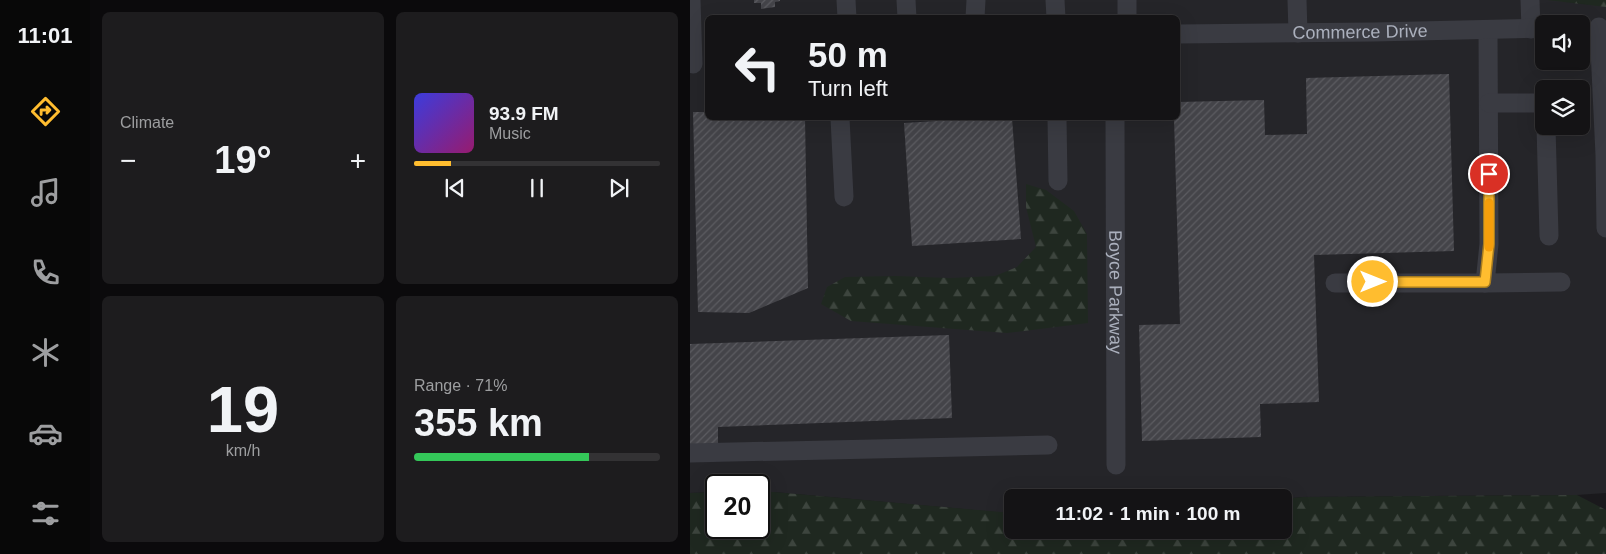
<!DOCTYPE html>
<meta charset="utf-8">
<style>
:root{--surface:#141315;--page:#1d1c1e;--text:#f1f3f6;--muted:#9d9ea0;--line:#333234;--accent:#ffbd2f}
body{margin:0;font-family:Arial,sans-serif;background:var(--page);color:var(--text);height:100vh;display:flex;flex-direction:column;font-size:19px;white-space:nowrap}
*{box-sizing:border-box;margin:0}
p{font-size:16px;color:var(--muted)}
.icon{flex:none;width:28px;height:28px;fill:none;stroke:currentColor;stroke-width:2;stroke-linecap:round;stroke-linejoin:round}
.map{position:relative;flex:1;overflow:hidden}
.panel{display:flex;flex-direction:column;gap:12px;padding:12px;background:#0b0a0c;width:600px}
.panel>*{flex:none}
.guide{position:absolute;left:15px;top:15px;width:475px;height:105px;border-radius:8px;box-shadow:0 5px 20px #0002,0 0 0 1px var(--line);background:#141315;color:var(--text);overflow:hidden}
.buttons{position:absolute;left:845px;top:15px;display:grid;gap:10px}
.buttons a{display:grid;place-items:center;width:55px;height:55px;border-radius:8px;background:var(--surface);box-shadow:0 5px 20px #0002,0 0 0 1px var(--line);font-size:25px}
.speed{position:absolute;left:15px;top:474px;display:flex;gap:10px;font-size:25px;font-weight:700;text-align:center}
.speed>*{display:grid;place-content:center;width:65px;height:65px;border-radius:50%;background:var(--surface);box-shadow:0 5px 20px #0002,0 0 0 1px var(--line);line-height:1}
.speed .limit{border:2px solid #111;border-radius:8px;background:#fff;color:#111}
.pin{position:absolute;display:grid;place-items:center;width:42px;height:42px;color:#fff;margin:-21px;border:2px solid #fff;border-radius:50%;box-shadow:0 1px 5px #0007}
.me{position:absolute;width:55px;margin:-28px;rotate:90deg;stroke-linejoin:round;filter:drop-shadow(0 0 4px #0008)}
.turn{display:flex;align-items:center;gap:18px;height:105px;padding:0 20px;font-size:22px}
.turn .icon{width:65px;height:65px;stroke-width:2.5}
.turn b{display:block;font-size:35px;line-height:42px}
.big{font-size:38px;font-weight:700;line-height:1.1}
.panel .tile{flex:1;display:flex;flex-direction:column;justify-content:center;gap:8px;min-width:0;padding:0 18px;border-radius:8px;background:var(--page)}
.panel .dial{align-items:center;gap:0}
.dial b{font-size:65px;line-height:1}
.song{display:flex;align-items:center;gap:15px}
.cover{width:60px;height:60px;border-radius:8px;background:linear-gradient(135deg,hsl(240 70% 55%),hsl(320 70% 35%))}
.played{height:5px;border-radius:2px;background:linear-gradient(90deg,var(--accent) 15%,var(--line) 15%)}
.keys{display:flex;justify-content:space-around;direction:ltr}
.heat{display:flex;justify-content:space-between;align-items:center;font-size:28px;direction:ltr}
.charge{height:8px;border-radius:4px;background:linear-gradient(90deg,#34c759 71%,var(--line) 0)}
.panel .tiles{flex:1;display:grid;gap:12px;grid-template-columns:repeat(2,1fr)}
.trip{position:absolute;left:314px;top:489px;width:288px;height:50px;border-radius:8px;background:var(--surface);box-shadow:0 5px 20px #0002,0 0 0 1px var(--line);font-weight:700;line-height:50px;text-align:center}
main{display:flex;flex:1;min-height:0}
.tabs{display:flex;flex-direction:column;width:90px;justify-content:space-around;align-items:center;background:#080808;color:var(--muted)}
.tabs .icon{width:35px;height:35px}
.tabs .active{color:var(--accent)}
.tabs b{font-size:22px;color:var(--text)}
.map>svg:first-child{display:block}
.built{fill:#252529;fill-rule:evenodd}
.forest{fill:url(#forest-firs)}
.building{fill:url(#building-hatch)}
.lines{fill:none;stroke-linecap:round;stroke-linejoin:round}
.minor{stroke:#3a3b42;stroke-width:19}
.route-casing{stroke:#a67b1f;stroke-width:12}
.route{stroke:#ffbd2f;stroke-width:9}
.slow{stroke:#f59e0b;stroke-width:9}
.labels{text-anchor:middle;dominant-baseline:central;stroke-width:5;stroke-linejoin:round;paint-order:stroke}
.street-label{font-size:18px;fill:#abb0bd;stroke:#151417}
</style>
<main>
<nav class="tabs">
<b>11:01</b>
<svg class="icon active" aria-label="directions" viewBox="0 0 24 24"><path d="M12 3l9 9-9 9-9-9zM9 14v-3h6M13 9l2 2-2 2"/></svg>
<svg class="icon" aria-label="music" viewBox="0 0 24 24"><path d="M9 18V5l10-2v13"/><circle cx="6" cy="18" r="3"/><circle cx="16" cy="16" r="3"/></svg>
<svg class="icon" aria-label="phone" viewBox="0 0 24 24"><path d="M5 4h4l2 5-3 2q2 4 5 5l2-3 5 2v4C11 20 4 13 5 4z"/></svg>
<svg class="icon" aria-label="climate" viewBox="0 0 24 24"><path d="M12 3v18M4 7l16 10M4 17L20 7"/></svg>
<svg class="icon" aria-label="car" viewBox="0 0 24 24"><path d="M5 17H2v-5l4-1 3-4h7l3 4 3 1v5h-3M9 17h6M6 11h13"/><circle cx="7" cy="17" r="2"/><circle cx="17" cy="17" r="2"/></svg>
<svg class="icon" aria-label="filters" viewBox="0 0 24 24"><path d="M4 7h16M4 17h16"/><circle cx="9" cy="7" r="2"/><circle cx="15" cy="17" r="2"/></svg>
</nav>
<section class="panel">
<div class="tiles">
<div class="tile"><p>Climate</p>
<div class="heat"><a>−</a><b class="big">19°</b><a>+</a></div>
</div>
<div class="tile">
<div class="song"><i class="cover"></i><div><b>93.9 FM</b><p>Music</p></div></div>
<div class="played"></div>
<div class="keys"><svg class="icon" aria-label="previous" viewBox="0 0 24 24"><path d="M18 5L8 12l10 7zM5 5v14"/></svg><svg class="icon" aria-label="pause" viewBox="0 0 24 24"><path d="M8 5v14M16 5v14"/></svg><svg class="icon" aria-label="next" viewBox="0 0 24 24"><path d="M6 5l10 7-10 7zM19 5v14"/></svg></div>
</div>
<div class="tile dial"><b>19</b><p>km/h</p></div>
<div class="tile"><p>Range · 71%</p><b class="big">355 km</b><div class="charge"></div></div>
</div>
</section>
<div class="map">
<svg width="916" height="554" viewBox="0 0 916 554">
<defs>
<pattern id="forest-firs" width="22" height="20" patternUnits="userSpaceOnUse" patternTransform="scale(1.25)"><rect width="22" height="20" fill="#1f2820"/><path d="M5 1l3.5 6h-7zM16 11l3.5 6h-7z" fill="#3d453e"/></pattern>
<pattern id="building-hatch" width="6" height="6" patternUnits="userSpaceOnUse" patternTransform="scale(1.25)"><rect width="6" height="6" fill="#444449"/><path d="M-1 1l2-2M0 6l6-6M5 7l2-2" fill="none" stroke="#5c5c61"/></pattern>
</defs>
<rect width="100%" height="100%" fill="#1a191c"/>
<path class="built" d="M 0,0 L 916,0 L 916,493 L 887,495 L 613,497 L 593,499 L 592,498 L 322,498 L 322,513 L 317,513 L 84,492 L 69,492 L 69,485 L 26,485 L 26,492 L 0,493 ZM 18,18 L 488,18 L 488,118 L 18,118 ZM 854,24 L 891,24 L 891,61 L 854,61 ZM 854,89 L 891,89 L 891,126 L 854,126 Z"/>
<g class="forest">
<path d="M 857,0 L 916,0 L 916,7 Z"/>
<path d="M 336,184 L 356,190 L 384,211 L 397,234 L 398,323 L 317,333 L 161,321 L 131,304 L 137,287 L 155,277 L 205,276 L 260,278 L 305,276 L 327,267 L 346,247 L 336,207 Z"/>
<path d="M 26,492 L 26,528 L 69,528 L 69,492 L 84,492 L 322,513 L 322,530 L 592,530 L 593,499 L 613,497 L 887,495 L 916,510 L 916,554 L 0,554 L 0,493 Z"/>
</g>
<g class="building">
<path d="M 64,0 L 90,0 L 90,1 L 85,2 L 85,7 L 71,9 L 71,3 L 64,3 Z"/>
<path d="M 759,74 L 764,251 L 624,255 L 629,402 L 570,404 L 571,437 L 452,441 L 449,325 L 490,324 L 484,118 L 488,118 L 488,102 L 574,100 L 575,135 L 617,134 L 616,78 Z"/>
<path d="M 3,112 L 18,112 L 18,118 L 115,118 L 118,288 L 59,313 L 8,312 Z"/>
<path d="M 295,118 L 322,118 L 331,239 L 222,246 L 214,123 Z"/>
<path d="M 259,335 L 262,418 L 28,427 L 28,449 L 0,450 L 0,344 Z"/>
</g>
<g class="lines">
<g class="minor">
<path d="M 1,0 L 3,64"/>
<path d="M 156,0 L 157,18"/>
<path d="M 216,0 L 217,18"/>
<path d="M 365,0 L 366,18"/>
<path d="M 437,0 L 437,18"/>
<path d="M 607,0 L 608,33"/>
<path d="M 840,0 L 841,29"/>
<path d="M 285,18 L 286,0"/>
<path d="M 909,27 L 915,155 L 916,228"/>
<path d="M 798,30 L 799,244 L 795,283 L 871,282"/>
<path id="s1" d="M 488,34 L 684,32 L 854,28"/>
<path d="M 799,103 L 854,103"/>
<path d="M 150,118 L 154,197"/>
<path d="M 367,118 L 368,181"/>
<path id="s2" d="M 425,118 L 426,465"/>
<path d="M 856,126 L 859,236"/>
<path d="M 645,283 L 795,283"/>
<path d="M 0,453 L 358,445"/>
</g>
</g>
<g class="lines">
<defs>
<path id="route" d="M 683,282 L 795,282 L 799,244 L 799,174"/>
</defs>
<use href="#route" class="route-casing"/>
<use href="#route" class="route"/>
<path class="slow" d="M 799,247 L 799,203"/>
</g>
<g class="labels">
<g class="street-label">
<text stroke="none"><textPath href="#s1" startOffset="182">Commerce Drive</textPath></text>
<text stroke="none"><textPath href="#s2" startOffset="174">Boyce Parkway</textPath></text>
</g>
</g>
</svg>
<div class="buttons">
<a><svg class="icon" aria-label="sound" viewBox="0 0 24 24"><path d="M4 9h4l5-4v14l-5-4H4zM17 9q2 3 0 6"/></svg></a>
<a><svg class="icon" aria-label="layers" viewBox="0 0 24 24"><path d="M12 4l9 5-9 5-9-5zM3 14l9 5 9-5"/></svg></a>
</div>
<div class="speed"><div class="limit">20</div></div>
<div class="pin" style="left:799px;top:174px;background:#d93025"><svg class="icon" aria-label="arrive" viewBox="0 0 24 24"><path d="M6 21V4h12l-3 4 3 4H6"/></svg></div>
<svg class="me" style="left:683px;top:282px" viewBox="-20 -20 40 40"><circle r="17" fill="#ffbd2f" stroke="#fff" stroke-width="3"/><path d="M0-11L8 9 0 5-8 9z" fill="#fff"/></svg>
<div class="trip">11:02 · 1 min · 100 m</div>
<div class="guide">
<div class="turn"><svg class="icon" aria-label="left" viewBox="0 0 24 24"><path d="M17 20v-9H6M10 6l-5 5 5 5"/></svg><div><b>50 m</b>Turn left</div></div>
</div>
</div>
</main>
